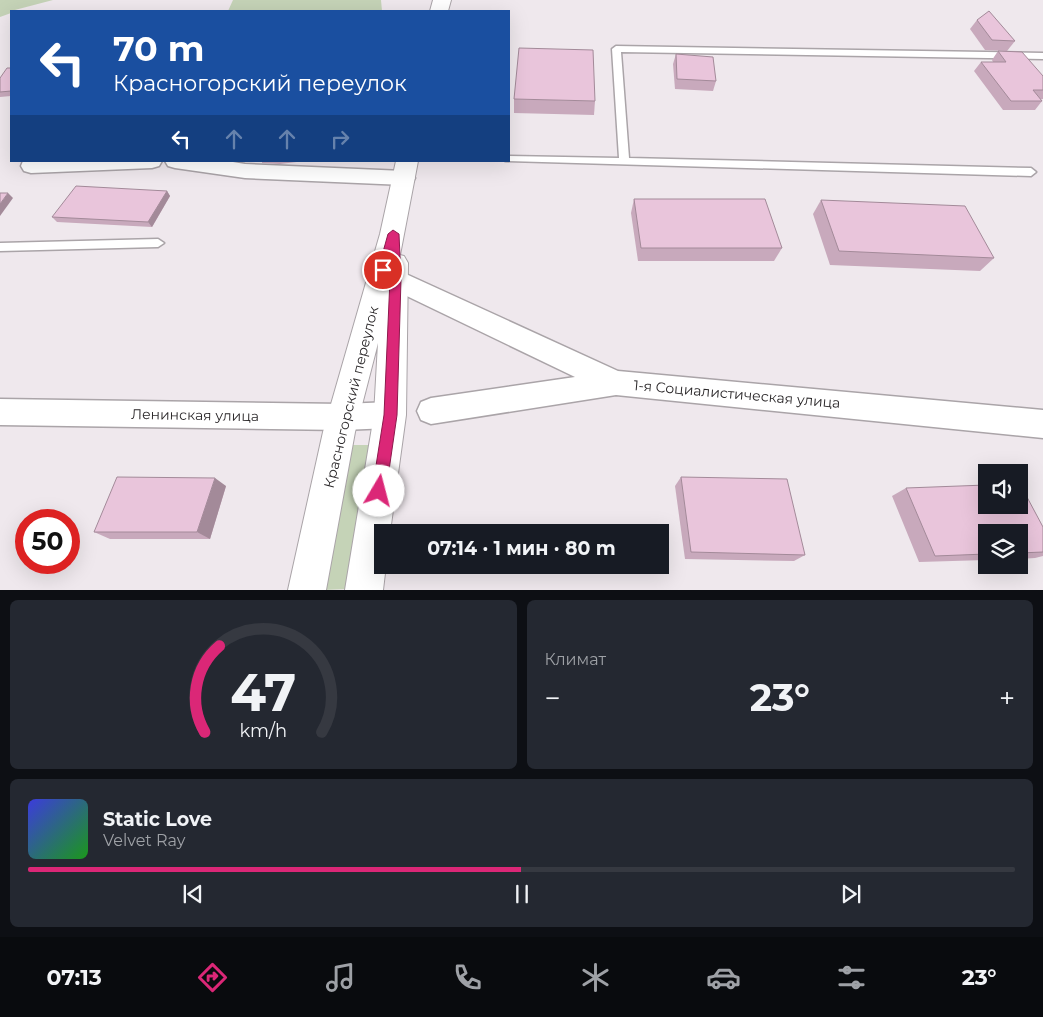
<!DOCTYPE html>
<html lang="ru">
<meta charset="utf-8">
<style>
:root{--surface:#171b24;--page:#242831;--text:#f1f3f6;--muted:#9ea1a6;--line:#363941;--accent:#db2777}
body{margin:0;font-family:Montserrat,sans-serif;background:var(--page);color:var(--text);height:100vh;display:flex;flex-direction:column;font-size:19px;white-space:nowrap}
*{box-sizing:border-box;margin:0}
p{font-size:16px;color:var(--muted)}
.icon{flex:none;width:28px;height:28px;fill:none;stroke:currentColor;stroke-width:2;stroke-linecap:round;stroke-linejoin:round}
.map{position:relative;height:590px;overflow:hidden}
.side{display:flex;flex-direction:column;gap:10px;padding:10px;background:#0d0f14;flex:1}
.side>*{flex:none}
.hud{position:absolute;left:10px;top:10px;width:500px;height:152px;border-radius:0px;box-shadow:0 5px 20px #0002;background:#1a4fa0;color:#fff;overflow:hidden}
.tools{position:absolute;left:978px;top:464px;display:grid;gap:10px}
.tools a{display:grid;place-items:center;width:50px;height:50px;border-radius:0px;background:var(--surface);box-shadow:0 5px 20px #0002;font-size:25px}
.speed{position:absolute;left:15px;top:509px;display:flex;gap:10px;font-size:25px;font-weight:700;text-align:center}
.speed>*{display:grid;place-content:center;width:65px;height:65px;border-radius:50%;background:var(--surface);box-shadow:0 5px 20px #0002;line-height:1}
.speed .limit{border:8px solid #d22;background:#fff;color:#111}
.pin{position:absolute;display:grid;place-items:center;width:42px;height:42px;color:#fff;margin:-21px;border:2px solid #fff;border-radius:50%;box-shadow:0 1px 5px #0007}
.me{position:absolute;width:55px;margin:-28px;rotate:8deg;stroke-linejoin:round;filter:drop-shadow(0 0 4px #0008)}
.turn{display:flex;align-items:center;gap:18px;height:105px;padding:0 20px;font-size:22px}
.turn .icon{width:65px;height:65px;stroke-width:2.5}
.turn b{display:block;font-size:35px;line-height:42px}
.lanes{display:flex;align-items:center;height:48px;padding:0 20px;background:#0003;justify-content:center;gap:25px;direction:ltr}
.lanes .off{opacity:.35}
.big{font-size:38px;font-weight:700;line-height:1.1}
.side .tile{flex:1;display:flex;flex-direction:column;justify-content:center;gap:8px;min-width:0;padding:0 18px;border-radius:8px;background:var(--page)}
.side .dial{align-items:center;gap:0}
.dial svg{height:130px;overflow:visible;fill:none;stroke:var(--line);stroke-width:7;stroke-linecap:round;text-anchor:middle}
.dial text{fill:var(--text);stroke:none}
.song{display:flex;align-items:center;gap:15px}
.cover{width:60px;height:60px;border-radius:8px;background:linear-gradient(135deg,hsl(240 70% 55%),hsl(120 70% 35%))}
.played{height:5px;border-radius:2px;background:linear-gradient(90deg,var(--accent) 50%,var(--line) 50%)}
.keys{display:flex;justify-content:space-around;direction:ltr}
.heat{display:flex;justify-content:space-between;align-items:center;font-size:28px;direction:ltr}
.side .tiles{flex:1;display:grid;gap:10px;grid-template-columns:1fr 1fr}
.tile:last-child{grid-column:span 2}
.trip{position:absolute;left:374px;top:524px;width:295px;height:50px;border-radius:0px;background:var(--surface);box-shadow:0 5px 20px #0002;font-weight:700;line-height:50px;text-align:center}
.dock{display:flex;height:80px;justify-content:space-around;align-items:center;background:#090b0e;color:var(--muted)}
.dock .icon{width:35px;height:35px}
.dock .on{color:var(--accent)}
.dock b{font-size:22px;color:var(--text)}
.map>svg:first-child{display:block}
.green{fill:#c5d3b7}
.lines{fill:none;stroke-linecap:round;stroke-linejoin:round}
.service-casing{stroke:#aaa4a8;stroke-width:3}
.minor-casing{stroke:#aaa4a8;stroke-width:3}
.secondary-casing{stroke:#aaa4a8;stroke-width:2}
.service{fill:#fff;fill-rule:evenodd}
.minor{fill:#fff;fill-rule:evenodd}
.secondary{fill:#fff;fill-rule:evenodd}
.wall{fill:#c8a9bc}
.shaded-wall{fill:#a38a99}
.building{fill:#e9c5db;stroke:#a38a99}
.route{fill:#db2777;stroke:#8e194d}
.labels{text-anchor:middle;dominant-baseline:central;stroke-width:4.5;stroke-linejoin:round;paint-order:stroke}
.street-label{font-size:14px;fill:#2a2729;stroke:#fff}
</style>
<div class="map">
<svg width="1043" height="590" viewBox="0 0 1043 590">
<rect width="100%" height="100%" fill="#efe8ed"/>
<g class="green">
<path d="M 0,0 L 53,0 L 11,11 L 11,13 L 0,17 Z"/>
<path d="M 233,0 L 381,0 L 382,11 L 228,11 Z"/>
<path d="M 350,445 L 373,445 L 349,589 L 323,590 Z"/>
</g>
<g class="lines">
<defs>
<g id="service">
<path d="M 616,46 L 1043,53 L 1043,59 L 621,52 L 629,158 L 1031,168 L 1036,172 L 1031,176 L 505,161 L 509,161 L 509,156 L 619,158 L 612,49 Z"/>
<path d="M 158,239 L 164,243 L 158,247 L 0,251 L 0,243 Z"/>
</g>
<g id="minor">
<path d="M 23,161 L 162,161 L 159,166 L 152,168 L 31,173 L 24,171 L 21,166 Z"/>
<path d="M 165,161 L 227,161 L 245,164 L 404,171 L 412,173 L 415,178 L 412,183 L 404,185 L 245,178 L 175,168 L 168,166 Z"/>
<path d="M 395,269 L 618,371 L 1043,410 L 1043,438 L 616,395 L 431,424 L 421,420 L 417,411 L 421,402 L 431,398 L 575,377 L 386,286 L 383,279 L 386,272 Z"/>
<path d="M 0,399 L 343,404 L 390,402 L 400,406 L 404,415 L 400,424 L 390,428 L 343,430 L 0,425 Z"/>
</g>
<g id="secondary">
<path d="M 433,0 L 451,0 L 448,11 L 430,11 Z"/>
<path d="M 396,161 L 418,161 L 400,255 L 404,256 L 408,263 L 406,415 L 390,532 L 382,532 L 382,565 L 386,565 L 383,590 L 345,590 L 374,415 L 378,343 L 355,432 L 326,590 L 288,590 L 323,432 L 380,234 Z"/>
</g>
</defs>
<use href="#service" class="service-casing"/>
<use href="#minor" class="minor-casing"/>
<use href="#secondary" class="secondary-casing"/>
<use href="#service" class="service"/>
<use href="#minor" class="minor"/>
<use href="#secondary" class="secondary"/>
</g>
<g class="wall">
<path d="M 977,20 L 1015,41 L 1007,51 L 985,50 L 970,29 Z"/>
<path d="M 998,51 L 1043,76 L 1043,99 L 1041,99 L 1042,101 L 1035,110 L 1003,110 L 974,71 L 981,62 L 993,62 L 992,60 Z"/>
<path d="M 676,54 L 716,81 L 713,91 L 675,89 L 673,64 Z"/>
<path d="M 11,68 L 11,96 L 0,97 L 0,78 Z"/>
<path d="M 514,99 L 595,101 L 594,115 L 514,113 Z"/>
<path d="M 262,161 L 305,161 L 280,164 L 262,163 Z"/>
<path d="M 167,191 L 170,196 L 152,227 L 57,222 L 52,217 Z"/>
<path d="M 634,199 L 782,248 L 774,261 L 638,261 L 631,213 Z"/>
<path d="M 821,200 L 994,258 L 980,271 L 830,265 L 813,214 Z"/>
<path d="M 681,477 L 805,555 L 794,561 L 685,559 L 675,486 Z"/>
<path d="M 226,486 L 210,539 L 110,539 L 94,532 Z"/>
<path d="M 906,488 L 1043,527 L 1043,556 L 1035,558 L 1019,559 L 1019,532 L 986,532 L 986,560 L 919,562 L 892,496 Z"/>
</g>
<g class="shaded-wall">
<path d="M 167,191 L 170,196 L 152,227 L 148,222 Z"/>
<path d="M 8,193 L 13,198 L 0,216 L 0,204 Z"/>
<path d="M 215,478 L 226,486 L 210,539 L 197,532 Z"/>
</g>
<g class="building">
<path d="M 989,11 L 1015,41 L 992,40 L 977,20 Z"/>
<path d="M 519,48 L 593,50 L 595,101 L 514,99 Z"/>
<path d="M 998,51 L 1022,52 L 1043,76 L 1043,90 L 1033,90 L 1042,101 L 1011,101 L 981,62 L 1006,62 Z"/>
<path d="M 676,54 L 713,57 L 716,81 L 677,79 Z"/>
<path d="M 7,68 L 11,68 L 11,91 L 0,92 L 0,78 Z"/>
<path d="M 76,186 L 167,191 L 148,222 L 52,217 Z"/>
<path d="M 0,193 L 8,193 L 0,204 Z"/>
<path d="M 634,199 L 765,199 L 782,248 L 641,248 Z"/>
<path d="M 821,200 L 965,206 L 994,258 L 839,251 Z"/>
<path d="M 117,477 L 215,478 L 197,532 L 94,532 Z"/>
<path d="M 681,477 L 787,479 L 805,555 L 691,552 Z"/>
<path d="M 1019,484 L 1020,484 L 1043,527 L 1043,552 L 1019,553 L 1019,532 L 986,532 L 986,554 L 935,556 L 906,488 L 986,485 L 986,505 L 1019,505 Z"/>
</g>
<path class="route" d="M 393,230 L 399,234 L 401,279 L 397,415 L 386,491 L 384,496 L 379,498 L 374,496 L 372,491 L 384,415 L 390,279 L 389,268 L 387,273 L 383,275 L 378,270 L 388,234 Z"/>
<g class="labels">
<g class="street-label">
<text transform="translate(737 394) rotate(5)">1-я Социалистическая улица</text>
<text transform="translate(351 397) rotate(-76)">Красногорский переулок</text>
<text transform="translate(195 415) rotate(1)">Ленинская улица</text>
</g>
</g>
</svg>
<div class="tools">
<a><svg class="icon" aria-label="sound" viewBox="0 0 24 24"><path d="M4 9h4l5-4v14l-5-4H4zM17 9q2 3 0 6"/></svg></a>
<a><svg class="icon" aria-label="layers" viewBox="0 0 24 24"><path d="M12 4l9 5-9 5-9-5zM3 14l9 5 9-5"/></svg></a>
</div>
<div class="speed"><div class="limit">50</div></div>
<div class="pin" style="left:383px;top:270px;background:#d93025"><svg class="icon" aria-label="arrive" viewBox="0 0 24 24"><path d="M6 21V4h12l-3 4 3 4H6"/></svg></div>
<svg class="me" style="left:379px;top:491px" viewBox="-20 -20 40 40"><circle r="19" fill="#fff"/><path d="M0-13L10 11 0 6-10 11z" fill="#db2777"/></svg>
<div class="trip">07:14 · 1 мин · 80 m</div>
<div class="hud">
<div class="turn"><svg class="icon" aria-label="left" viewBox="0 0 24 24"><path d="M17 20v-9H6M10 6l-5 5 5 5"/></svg><div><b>70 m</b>Красногорский переулок</div></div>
<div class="lanes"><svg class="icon" aria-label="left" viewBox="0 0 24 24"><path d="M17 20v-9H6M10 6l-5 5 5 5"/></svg><svg class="icon off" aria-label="ahead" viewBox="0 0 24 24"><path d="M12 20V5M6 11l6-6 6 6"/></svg><svg class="icon off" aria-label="ahead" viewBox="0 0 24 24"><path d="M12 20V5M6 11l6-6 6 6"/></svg><svg class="icon off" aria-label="right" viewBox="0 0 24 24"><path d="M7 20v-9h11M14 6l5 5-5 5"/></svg></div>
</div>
</div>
<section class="side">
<div class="tiles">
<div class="tile dial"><svg viewBox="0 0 100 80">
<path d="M14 69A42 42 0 1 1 86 69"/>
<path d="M14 69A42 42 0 0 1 23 16" stroke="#db2777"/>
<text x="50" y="56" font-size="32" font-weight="700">47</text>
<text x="50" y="72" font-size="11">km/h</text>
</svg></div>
<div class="tile"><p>Климат</p>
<div class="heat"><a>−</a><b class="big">23°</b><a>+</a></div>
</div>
<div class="tile">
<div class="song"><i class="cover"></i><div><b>Static Love</b><p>Velvet Ray</p></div></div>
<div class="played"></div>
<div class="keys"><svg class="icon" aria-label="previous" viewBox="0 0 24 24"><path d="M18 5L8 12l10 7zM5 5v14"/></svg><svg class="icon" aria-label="pause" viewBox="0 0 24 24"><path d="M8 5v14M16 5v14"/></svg><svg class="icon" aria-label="next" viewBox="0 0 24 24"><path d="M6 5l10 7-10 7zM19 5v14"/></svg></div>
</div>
</div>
</section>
<nav class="dock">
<b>07:13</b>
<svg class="icon on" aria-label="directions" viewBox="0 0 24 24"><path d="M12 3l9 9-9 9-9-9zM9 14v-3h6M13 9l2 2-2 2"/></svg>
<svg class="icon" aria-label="music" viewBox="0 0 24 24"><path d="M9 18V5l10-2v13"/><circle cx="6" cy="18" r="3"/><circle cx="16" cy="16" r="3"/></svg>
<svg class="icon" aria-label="phone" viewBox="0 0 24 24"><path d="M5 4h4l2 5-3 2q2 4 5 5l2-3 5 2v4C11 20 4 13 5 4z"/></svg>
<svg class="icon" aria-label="climate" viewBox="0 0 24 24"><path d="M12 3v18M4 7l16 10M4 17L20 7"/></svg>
<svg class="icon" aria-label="car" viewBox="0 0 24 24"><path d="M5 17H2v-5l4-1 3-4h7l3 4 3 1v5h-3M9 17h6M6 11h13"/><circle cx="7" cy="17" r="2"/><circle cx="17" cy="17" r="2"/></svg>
<svg class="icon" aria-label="filters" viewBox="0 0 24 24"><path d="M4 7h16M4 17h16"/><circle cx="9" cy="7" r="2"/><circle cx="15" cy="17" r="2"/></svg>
<b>23°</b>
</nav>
